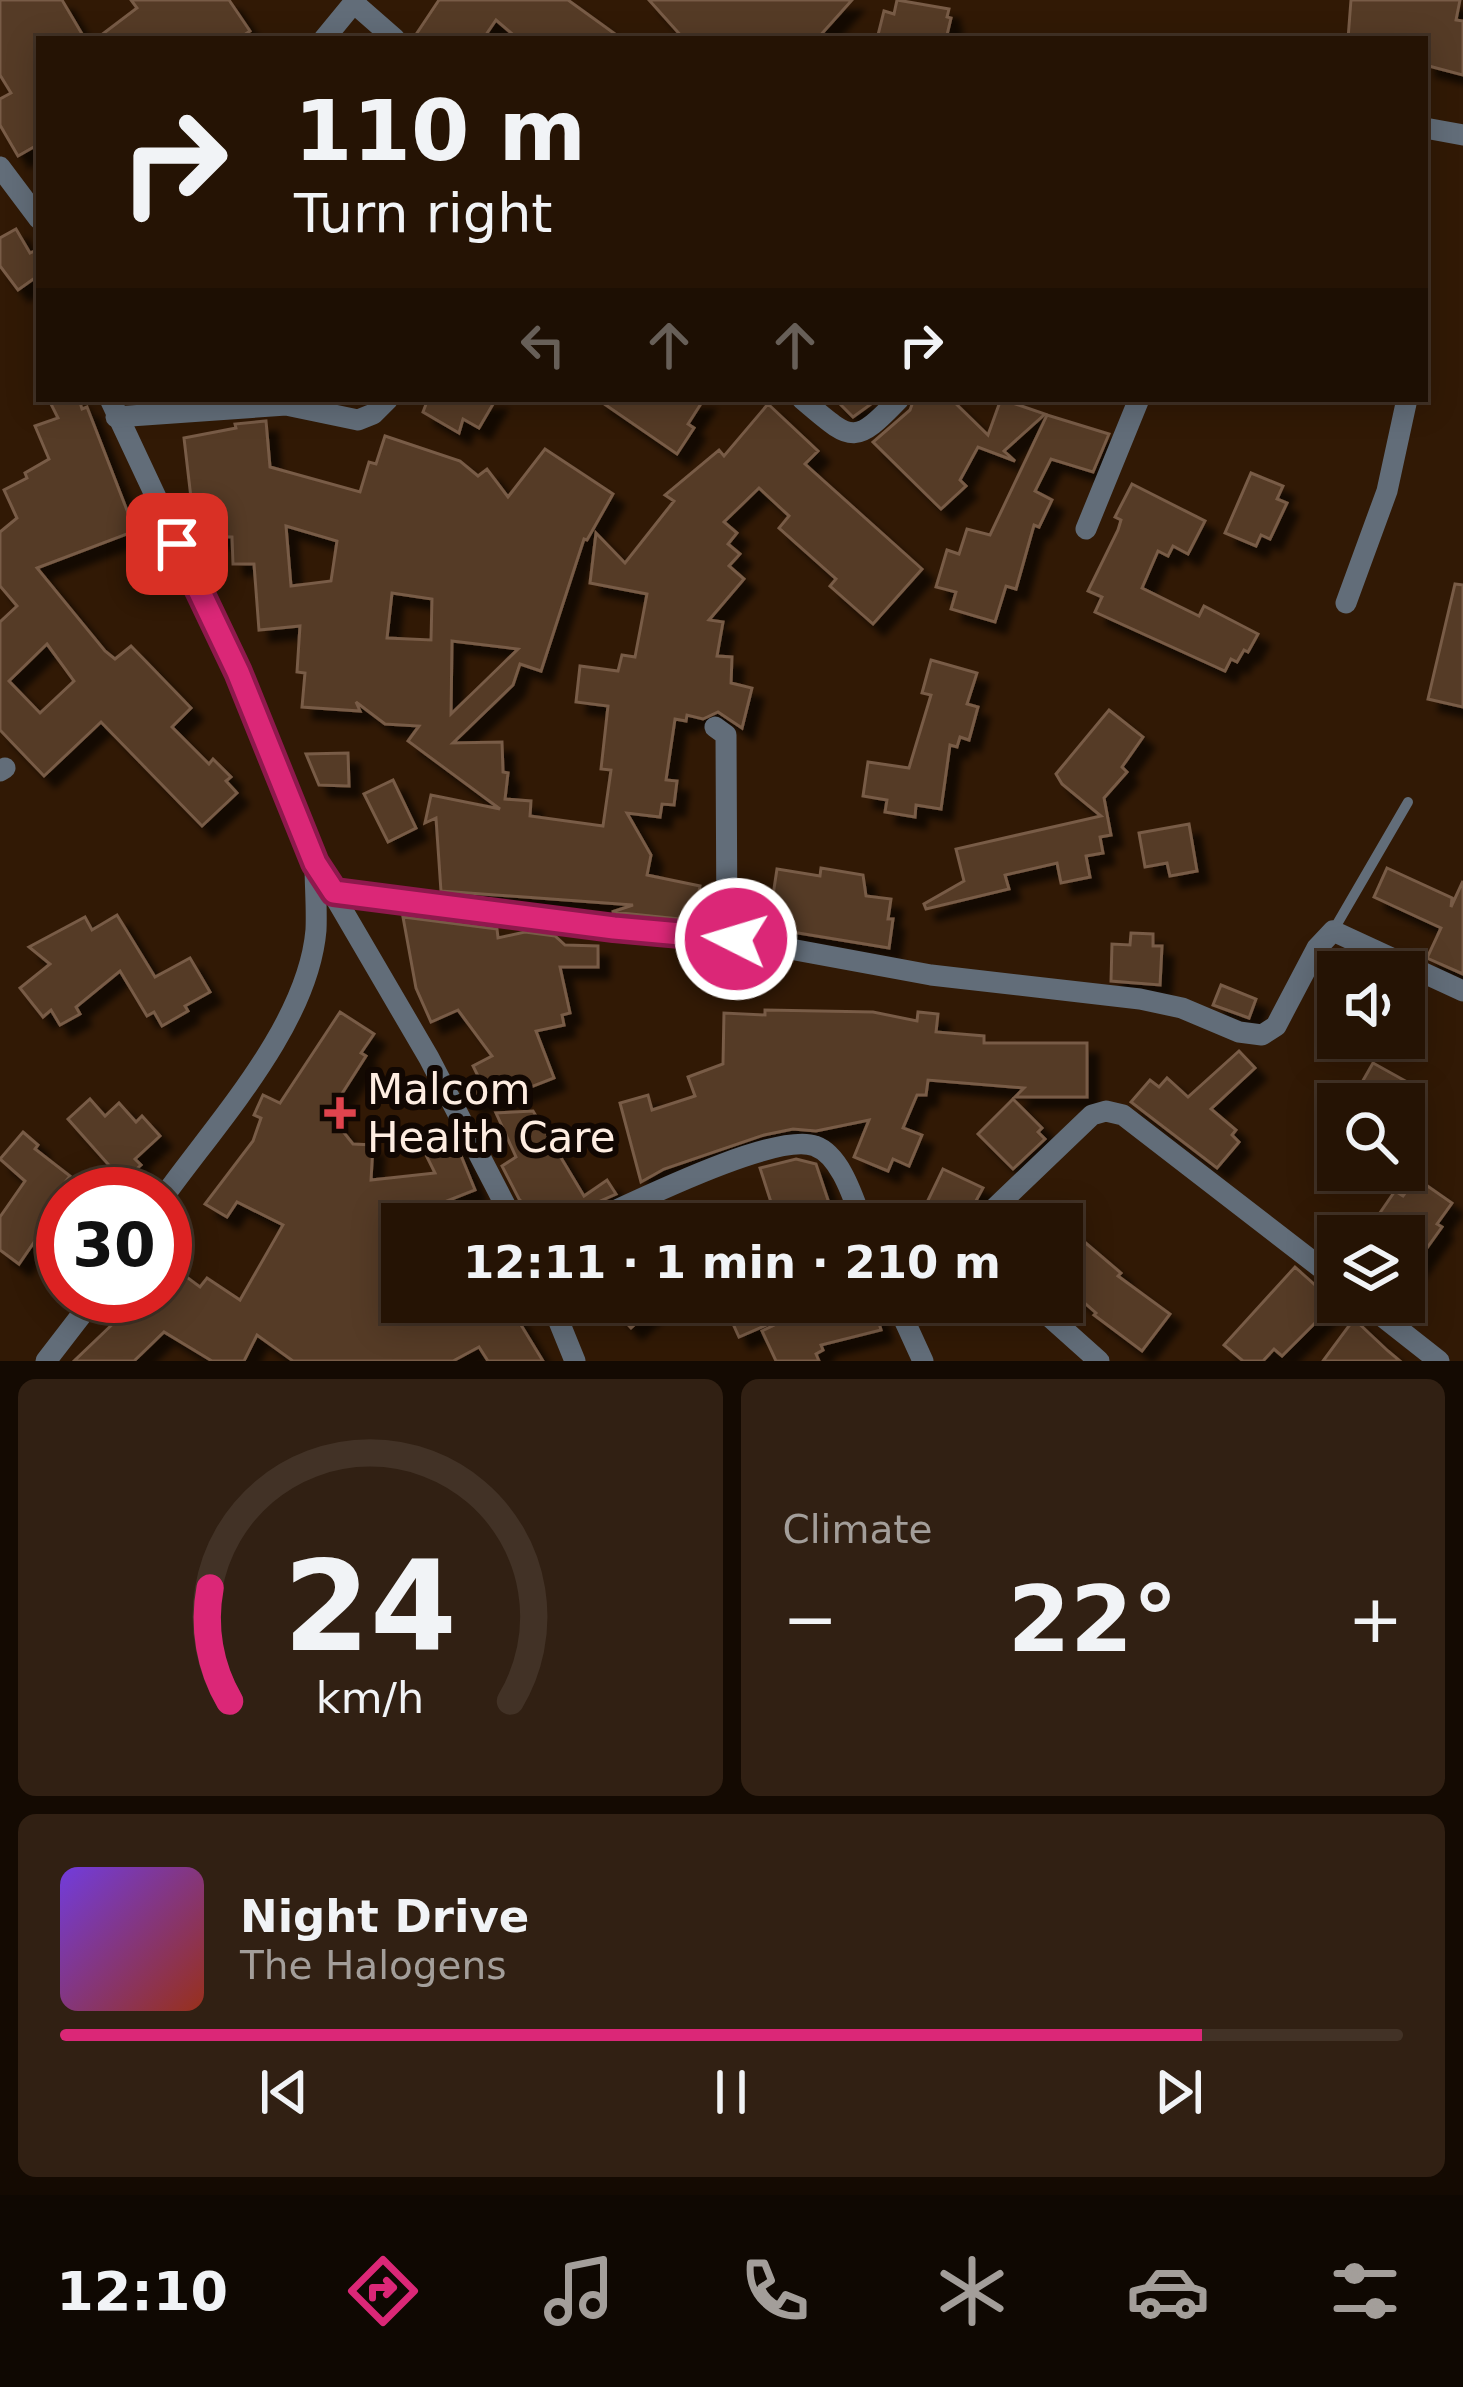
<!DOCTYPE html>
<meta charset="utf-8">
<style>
:root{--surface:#251304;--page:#312013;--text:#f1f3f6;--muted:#a39e9a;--line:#423226;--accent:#db2777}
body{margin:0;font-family:"DejaVu Sans",sans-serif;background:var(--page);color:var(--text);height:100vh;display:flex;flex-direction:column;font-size:45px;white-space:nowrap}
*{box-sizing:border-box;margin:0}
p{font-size:39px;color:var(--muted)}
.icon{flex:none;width:66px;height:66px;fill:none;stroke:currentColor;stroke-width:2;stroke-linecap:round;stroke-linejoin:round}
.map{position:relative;height:1361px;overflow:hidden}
.sheet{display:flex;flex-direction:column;gap:18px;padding:18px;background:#140a02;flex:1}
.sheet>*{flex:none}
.hud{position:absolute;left:36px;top:36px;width:1392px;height:366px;border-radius:0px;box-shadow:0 6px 30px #0003,0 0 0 3px var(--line);background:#251304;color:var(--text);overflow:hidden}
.tools{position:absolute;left:1317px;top:951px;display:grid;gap:24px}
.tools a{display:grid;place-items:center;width:108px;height:108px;border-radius:0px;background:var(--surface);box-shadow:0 6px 30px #0003,0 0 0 3px var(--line);font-size:60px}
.speed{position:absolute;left:36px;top:1167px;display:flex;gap:24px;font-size:60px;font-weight:700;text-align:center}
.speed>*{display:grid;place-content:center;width:156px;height:156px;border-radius:50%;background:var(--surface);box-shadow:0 6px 30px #0003,0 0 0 3px var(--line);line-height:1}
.speed .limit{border:18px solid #d22;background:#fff;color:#111}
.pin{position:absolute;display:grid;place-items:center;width:102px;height:102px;color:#fff;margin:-51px;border-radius:24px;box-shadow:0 6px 18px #0006}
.me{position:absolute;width:132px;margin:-66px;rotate:275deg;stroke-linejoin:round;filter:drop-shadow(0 0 9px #0008)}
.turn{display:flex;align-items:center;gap:42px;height:252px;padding:0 60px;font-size:54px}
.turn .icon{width:156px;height:156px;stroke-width:2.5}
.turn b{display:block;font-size:84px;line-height:102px}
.lanes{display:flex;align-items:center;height:114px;padding:0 60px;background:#0003;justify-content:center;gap:60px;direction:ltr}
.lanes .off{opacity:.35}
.big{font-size:90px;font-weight:700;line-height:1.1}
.sheet .card{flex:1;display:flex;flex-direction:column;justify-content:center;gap:18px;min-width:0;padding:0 42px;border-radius:18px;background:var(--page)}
.sheet .dial{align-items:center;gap:0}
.dial svg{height:312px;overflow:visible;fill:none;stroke:var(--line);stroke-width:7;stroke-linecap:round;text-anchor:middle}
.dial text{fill:var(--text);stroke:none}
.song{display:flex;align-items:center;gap:36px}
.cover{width:144px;height:144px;border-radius:18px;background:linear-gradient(135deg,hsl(260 70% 55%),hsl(10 70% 35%))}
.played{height:12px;border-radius:6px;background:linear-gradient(90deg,var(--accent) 85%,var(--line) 85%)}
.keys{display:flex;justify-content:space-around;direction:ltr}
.heat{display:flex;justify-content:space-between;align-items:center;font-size:66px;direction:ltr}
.sheet .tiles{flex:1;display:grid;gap:18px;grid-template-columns:1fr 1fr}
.card:last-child{grid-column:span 2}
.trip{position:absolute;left:381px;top:1203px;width:702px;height:120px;border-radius:0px;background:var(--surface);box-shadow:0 6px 30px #0003,0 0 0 3px var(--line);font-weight:700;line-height:120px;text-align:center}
.dock{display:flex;height:192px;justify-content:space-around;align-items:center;background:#0f0802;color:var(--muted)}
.dock .icon{width:84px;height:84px}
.dock .on{color:var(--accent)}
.dock b{font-size:54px;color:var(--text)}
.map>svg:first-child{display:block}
.building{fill:#543a25;stroke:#785b46;stroke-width:3;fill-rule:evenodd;filter:url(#shadow)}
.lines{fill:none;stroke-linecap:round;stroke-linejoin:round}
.service{stroke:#626d79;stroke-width:10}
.minor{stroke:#626d79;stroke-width:21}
.route-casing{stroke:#8e194d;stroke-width:30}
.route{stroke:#db2777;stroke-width:21}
.health-dot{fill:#e0444e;stroke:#110702;stroke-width:4.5}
.labels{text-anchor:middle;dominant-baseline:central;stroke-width:12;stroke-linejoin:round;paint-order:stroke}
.poi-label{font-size:42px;fill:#feede1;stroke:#110702;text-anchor:start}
</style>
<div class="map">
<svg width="1463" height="1361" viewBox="0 0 1463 1361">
<defs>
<filter id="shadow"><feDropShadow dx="11" dy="11" stdDeviation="3" flood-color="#0009"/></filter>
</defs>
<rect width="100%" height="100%" fill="#311905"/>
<g class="building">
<path d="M 0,0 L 62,0 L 85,39 L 39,39 L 39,144 L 18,156 L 0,125 L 0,99 L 11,93 L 0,75 Z"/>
<path d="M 131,0 L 229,0 L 250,31 L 238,39 L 96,39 L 137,8 Z"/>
<path d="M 439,0 L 568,0 L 622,39 L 518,39 L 496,20 L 483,39 L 413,39 Z"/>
<path d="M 649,0 L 852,0 L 817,39 L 684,39 Z"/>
<path d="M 897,0 L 949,9 L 947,17 L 951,18 L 946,39 L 877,39 L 884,11 L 894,14 Z"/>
<path d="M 1351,0 L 1460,0 L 1456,20 L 1463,21 L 1463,75 L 1425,65 L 1425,39 L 1348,39 Z"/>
<path d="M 16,229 L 30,253 L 39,249 L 39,275 L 18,290 L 0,266 L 0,238 Z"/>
<path d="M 63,399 L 79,399 L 82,409 L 87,407 L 135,531 L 37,568 L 105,651 L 115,659 L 131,646 L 191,708 L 172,727 L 209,764 L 213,759 L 231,777 L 226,781 L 237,793 L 202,826 L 101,722 L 44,776 L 0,730 L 0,622 L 17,606 L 0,586 L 0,532 L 17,518 L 4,490 L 27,478 L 25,473 L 49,459 L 35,426 L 58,418 L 51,404 ZM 47,644 L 74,681 L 40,713 L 9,681 Z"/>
<path d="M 428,399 L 496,399 L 479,428 L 463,419 L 459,433 L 423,412 Z"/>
<path d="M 597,399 L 704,399 L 688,424 L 694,428 L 677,454 Z"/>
<path d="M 835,399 L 878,399 L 853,417 Z"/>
<path d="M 914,399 L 951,399 L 988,435 L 1001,399 L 1045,414 L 1004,451 L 1015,461 L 978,447 L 960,480 L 966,486 L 941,509 L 873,442 L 910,410 Z"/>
<path d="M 768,404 L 818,451 L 805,464 L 922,569 L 873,624 L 830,586 L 836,579 L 779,528 L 789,516 L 759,488 L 724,522 L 737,533 L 728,544 L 740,554 L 729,566 L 744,579 L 709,620 L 723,622 L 717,656 L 732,657 L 731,683 L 752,688 L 742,728 L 718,712 L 703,719 L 687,715 L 686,721 L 675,719 L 666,780 L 677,781 L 674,805 L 662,804 L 660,817 L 627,813 L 651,855 L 647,875 L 700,886 L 698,896 L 712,899 L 709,922 L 612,912 L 633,905 L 441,891 L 436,818 L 425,823 L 431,795 L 500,809 L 408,741 L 419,726 L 385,724 L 356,702 L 360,711 L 302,707 L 305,673 L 297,672 L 300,626 L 259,630 L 254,564 L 233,564 L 232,537 L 199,536 L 199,515 L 193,515 L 184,438 L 236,428 L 235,424 L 266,421 L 270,467 L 360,492 L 369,462 L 376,464 L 385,436 L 460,461 L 478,476 L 487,469 L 508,497 L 545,449 L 613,494 L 587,540 L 584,539 L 541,671 L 520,664 L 513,685 L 453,743 L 502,742 L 503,772 L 508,773 L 505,799 L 531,801 L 530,816 L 603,826 L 611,770 L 601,769 L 608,706 L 576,702 L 580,666 L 618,671 L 622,655 L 635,657 L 647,594 L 590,583 L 596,533 L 625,563 L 674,501 L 665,495 L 719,450 L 724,456 ZM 286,526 L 337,541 L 331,581 L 291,586 ZM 392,593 L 432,599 L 431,640 L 387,638 ZM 452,641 L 518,649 L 451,714 Z"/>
<path d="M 1047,415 L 1109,434 L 1093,472 L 1051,459 L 1035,491 L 1052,500 L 1039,527 L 1034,525 L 1016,589 L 1006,586 L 995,622 L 951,609 L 956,592 L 936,587 L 947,550 L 959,554 L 967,529 L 990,535 Z"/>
<path d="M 1251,473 L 1283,486 L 1277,499 L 1287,503 L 1270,539 L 1261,535 L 1256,546 L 1225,533 Z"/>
<path d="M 1132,484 L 1205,521 L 1188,554 L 1173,546 L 1168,556 L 1158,551 L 1142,588 L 1199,616 L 1204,606 L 1258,634 L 1248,652 L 1244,650 L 1237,662 L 1231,659 L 1225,671 L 1095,612 L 1102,597 L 1088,591 L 1118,530 L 1121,520 L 1115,517 Z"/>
<path d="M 1455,584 L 1463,585 L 1463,707 L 1428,699 Z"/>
<path d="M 931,660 L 977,673 L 967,704 L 978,707 L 969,740 L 960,737 L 957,747 L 950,745 L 941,809 L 916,805 L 915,817 L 885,812 L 887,800 L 863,796 L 868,762 L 909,768 L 931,695 L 922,693 Z"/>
<path d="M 1109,710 L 1143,737 L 1122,767 L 1127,772 L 1104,798 L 1111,835 L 1100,837 L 1103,853 L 1086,856 L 1090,877 L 1061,883 L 1057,863 L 1005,875 L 1009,889 L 926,909 L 924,904 L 964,881 L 956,849 L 1101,816 L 1062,784 L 1056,774 Z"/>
<path d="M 348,753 L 349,786 L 319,785 L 306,754 Z"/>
<path d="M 393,780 L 416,828 L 388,842 L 364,794 Z"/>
<path d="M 1189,824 L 1197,871 L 1170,876 L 1167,863 L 1145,867 L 1139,833 Z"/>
<path d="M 821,868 L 863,875 L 866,896 L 891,899 L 888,919 L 893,919 L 889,948 L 768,928 L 777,869 L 820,876 Z"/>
<path d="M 1387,868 L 1452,898 L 1451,907 L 1463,881 L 1463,974 L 1427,958 L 1441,928 L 1374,897 Z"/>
<path d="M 117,915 L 155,977 L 190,958 L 210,992 L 185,1006 L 188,1011 L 162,1026 L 154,1012 L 147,1016 L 120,971 L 76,1007 L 80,1014 L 60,1025 L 51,1010 L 43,1017 L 20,988 L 50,964 L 29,947 L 85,917 L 92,930 Z"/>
<path d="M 403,917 L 497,929 L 498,938 L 525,932 L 555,936 L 565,945 L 598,946 L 598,967 L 560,967 L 570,1013 L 562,1015 L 564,1025 L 536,1031 L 554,1078 L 490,1103 L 487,1098 L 471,1103 L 464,1081 L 478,1076 L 473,1066 L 492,1056 L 458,1010 L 431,1022 L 416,988 Z"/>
<path d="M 1131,933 L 1153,934 L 1153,946 L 1162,946 L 1160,985 L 1111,981 L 1112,944 L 1130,945 Z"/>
<path d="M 1221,985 L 1256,999 L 1249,1018 L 1213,1005 Z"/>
<path d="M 765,1010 L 873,1012 L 917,1021 L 918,1012 L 938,1014 L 936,1032 L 984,1036 L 984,1043 L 1087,1043 L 1087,1097 L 1015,1097 L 1024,1088 L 928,1080 L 926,1095 L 917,1095 L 903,1128 L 922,1135 L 909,1166 L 893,1159 L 888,1171 L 854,1157 L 869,1120 L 816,1131 L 793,1129 L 764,1135 L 664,1169 L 641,1182 L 620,1103 L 648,1095 L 652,1110 L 695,1096 L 688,1077 L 723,1064 L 724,1013 L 765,1015 Z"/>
<path d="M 340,1012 L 374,1034 L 361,1053 L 366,1056 L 329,1114 L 353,1144 L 373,1145 L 371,1180 L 435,1173 L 426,1155 L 455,1141 L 475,1190 L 424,1210 L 426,1224 L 402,1224 L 402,1302 L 507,1302 L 543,1361 L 488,1361 L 479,1347 L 453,1361 L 293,1361 L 257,1335 L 244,1361 L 212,1361 L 164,1332 L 134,1361 L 74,1361 L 120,1317 L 116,1313 L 128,1296 L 165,1296 L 165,1261 L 200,1287 L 207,1278 L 240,1300 L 283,1225 L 237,1202 L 227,1217 L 205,1204 L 253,1141 L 261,1118 L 254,1115 L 263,1095 L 280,1103 Z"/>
<path d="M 1239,1051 L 1255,1068 L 1211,1109 L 1236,1130 L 1232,1135 L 1239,1142 L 1217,1168 L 1131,1102 L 1150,1080 L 1159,1087 L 1167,1078 L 1188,1097 Z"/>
<path d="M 1373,1063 L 1409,1083 L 1397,1104 L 1364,1104 L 1353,1098 Z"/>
<path d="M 90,1099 L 105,1116 L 119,1103 L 136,1122 L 142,1116 L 160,1136 L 135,1159 L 141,1165 L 123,1181 L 68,1119 Z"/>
<path d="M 1013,1099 L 1042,1128 L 1038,1132 L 1045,1139 L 1013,1169 L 978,1134 Z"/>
<path d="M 533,1111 L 584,1196 L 607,1180 L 616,1194 L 580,1210 L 563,1224 L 553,1224 L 553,1209 L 536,1218 L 519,1199 L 502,1166 L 516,1157 L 496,1113 Z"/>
<path d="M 23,1132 L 38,1145 L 35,1149 L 70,1176 L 63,1185 L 63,1200 L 19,1264 L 0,1250 L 0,1217 L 25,1181 L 0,1159 Z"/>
<path d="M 796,1159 L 816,1164 L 836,1224 L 778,1224 L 760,1168 Z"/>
<path d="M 943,1169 L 983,1188 L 972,1208 L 963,1204 L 953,1224 L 930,1224 L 919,1219 Z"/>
<path d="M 1416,1178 L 1452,1203 L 1437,1224 L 1442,1227 L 1404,1280 L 1404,1236 L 1364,1236 L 1395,1191 L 1403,1196 Z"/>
<path d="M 1074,1233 L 1121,1273 L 1118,1276 L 1170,1314 L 1142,1351 L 1094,1315 L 1096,1313 L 1062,1283 L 1062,1247 Z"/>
<path d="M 1295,1267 L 1335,1303 L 1282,1356 L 1274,1349 L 1263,1361 L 1243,1361 L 1224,1345 Z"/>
<path d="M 607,1302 L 659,1302 L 631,1328 Z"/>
<path d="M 761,1302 L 771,1323 L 739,1337 L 729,1315 Z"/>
<path d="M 811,1302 L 873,1302 L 881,1330 L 821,1345 L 823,1350 L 816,1354 L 819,1361 L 776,1361 L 762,1331 L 812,1307 Z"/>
<path d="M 1354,1319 L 1388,1351 L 1400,1361 L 1323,1361 Z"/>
</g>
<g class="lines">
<path class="service" d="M 1333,931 L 1408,802"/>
<g class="minor">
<path d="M 354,3 L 395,39"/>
<path d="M 324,39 L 356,0"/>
<path d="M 1425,128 L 1463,135"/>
<path d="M 0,167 L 39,219"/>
<path d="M 110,399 L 238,672 L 315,863 L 429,1058 L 515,1224"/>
<path d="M 802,399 C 852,441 853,447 899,399"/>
<path d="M 116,417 L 286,405 L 358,420 L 373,414 L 388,399"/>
<path d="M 1086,529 L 1139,399"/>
<path d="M 1346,603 L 1387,491 L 1407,399"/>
<path d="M 715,727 L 726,735 L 727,939"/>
<path d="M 0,771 L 5,768"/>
<path d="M 334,893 L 614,928 L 736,939 L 931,975 L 1140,999 L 1182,1008 L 1239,1032 L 1262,1035 L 1276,1026 L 1317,948 L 1333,931 L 1463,991"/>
<path d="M 165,1195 C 219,1120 308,1024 316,930 C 317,908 315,886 315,864"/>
<path d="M 586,1224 C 629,1205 775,1131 815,1146 C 841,1155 854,1200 863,1224"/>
<path d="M 978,1224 L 1092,1115 L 1106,1111 L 1123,1115 L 1338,1281"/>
<path d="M 551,1302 L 575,1361"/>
<path d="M 896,1302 L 923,1361"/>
<path d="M 1033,1302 L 1099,1361"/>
<path d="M 1364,1302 L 1439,1361"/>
<path d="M 46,1361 L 96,1296"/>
</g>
</g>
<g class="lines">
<defs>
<path id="route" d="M 177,544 L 238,672 L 315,863 L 334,892 L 614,928 L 736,939"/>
</defs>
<use href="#route" class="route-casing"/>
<use href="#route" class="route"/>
</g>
<path class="health-dot" d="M334 1095h12v12h12v12h-12v12h-12v-12h-12v-12h12z"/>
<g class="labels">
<g class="poi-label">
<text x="367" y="1089">Malcom<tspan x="367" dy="48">Health Care</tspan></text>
</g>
</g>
</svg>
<div class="tools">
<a><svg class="icon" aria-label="sound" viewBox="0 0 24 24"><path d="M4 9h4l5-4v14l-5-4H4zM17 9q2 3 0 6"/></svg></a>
<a><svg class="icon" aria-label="search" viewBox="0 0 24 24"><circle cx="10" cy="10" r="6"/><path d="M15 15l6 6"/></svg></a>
<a><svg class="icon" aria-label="layers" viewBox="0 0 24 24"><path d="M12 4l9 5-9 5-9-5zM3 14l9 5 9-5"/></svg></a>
</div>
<div class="speed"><div class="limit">30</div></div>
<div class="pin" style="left:177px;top:544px;background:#d93025"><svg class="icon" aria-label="arrive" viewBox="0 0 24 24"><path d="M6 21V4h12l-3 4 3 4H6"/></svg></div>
<svg class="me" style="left:736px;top:939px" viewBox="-20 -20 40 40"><circle r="17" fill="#db2777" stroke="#fff" stroke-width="3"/><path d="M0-11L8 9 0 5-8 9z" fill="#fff"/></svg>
<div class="trip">12:11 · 1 min · 210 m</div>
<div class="hud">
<div class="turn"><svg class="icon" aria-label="right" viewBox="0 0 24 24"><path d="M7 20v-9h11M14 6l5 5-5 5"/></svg><div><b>110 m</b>Turn right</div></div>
<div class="lanes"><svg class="icon off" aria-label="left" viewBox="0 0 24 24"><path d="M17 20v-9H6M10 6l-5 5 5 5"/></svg><svg class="icon off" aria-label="ahead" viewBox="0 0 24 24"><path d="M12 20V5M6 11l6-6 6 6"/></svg><svg class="icon off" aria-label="ahead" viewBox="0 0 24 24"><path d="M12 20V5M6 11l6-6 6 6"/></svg><svg class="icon" aria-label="right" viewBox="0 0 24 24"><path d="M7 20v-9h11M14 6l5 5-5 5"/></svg></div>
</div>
</div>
<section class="sheet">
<div class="tiles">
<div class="card dial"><svg viewBox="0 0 100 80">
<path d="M14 69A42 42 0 1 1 86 69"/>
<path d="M14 69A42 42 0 0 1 9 40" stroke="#db2777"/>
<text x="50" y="56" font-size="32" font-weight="700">24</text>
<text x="50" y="72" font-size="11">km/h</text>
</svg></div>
<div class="card"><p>Climate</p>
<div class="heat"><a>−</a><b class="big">22°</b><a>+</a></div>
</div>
<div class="card">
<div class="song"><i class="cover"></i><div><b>Night Drive</b><p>The Halogens</p></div></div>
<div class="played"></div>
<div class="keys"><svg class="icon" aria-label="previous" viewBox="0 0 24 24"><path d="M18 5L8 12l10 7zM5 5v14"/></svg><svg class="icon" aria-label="pause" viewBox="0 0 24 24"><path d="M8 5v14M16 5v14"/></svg><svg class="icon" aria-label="next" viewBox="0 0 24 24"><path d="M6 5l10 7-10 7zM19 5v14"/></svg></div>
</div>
</div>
</section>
<nav class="dock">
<b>12:10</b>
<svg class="icon on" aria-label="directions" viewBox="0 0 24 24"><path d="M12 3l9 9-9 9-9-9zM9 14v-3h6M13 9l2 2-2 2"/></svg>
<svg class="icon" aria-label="music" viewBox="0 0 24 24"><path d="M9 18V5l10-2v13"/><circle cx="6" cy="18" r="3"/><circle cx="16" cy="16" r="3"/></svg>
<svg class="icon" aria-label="phone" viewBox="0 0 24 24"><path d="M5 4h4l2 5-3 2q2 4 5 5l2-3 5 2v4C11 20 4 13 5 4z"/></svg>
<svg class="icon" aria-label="climate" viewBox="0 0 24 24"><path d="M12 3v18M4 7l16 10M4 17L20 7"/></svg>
<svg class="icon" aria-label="car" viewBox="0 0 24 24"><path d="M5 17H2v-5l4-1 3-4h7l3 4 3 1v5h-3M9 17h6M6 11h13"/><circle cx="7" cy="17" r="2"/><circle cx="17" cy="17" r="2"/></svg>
<svg class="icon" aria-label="filters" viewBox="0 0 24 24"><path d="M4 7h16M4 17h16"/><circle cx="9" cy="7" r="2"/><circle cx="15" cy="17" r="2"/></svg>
</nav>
